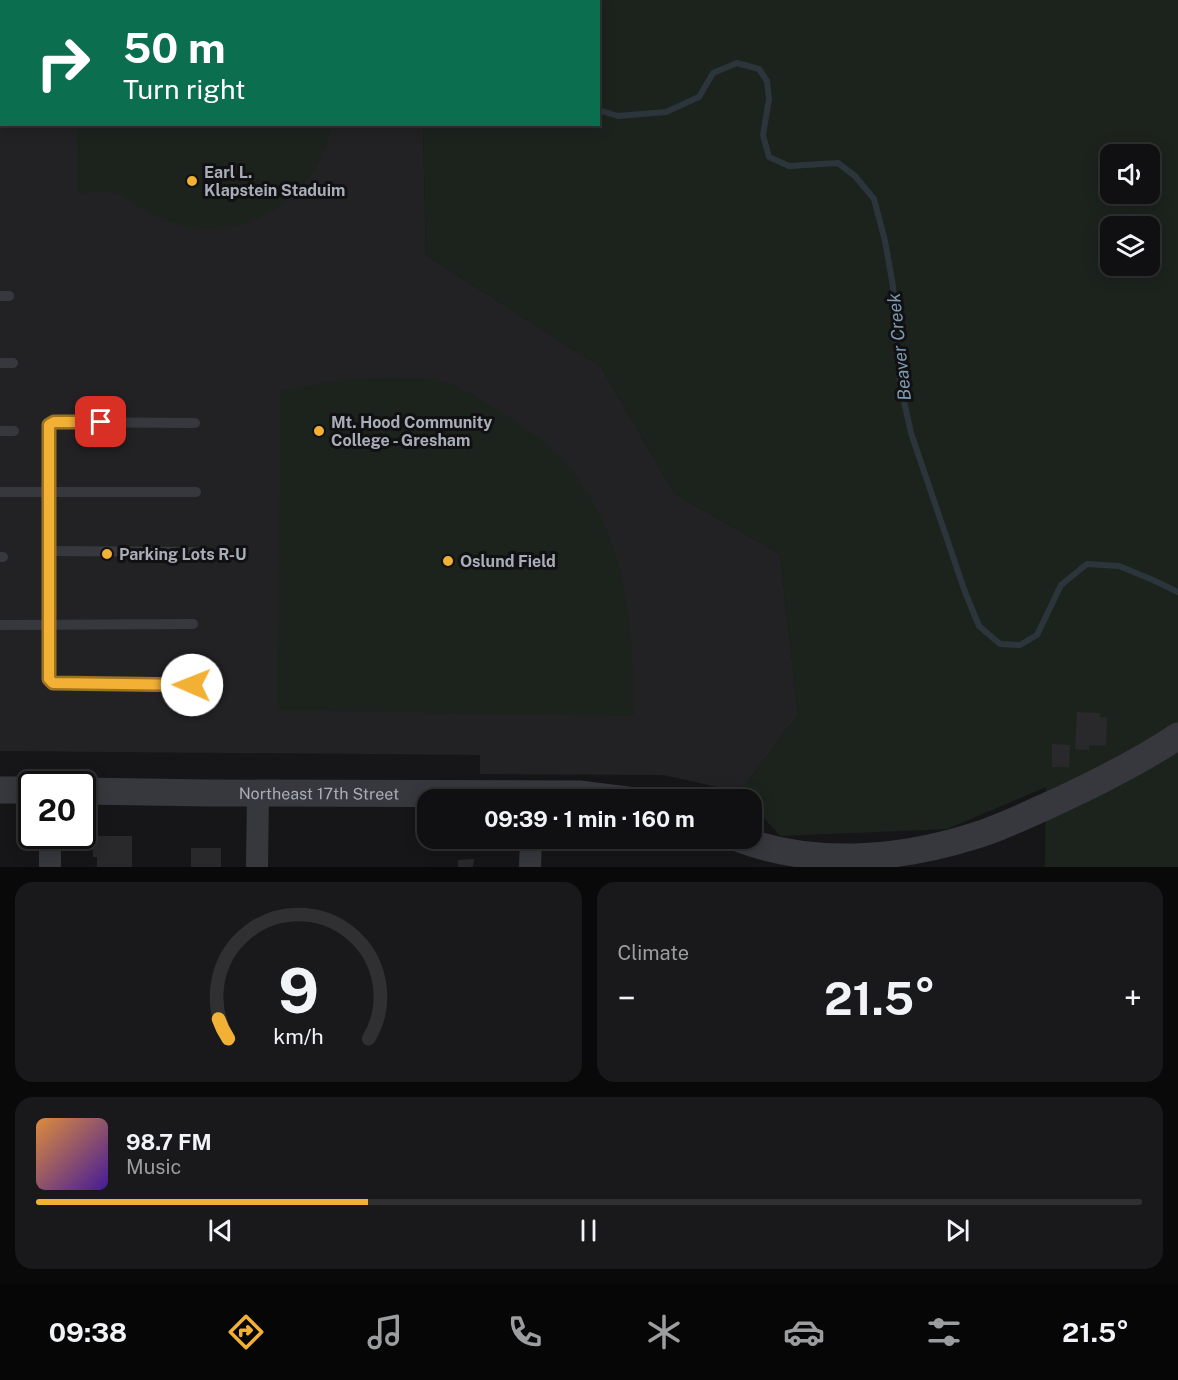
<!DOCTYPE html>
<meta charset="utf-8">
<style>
:root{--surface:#101012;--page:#19191b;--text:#f1f3f6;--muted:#9c9d9f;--line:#303032;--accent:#f2b134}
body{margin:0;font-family:"Public Sans",sans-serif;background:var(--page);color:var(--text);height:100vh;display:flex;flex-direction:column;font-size:22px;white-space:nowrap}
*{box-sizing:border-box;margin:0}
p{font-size:20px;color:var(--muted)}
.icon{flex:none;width:33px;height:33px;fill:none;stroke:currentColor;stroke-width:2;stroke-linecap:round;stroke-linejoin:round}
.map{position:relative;height:867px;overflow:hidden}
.sheet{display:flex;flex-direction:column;gap:15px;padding:15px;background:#09090a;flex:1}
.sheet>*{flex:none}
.top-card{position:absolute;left:0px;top:0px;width:600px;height:126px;box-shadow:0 3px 15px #0003,0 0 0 2px var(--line);background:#0b6e4f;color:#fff;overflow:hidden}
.buttons{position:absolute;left:1100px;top:144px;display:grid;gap:12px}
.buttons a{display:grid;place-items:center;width:60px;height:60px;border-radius:12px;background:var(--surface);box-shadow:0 3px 15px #0003,0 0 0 2px var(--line);font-size:30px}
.speed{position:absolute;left:18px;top:771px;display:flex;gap:12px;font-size:30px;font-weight:700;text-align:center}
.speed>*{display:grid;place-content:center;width:78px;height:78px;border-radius:50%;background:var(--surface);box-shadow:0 3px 15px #0003,0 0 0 2px var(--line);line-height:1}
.speed .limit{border:3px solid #111;border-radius:9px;background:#fff;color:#111}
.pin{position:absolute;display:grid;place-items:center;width:51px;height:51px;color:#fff;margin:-26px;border-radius:12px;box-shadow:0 3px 9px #0006}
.me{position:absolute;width:66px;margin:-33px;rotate:271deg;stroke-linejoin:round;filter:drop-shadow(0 0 4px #0008)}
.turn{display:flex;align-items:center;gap:21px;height:126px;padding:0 24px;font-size:27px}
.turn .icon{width:78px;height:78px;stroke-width:2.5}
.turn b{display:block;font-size:42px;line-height:51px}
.big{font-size:45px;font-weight:700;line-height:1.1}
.sheet .card{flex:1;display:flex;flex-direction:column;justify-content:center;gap:9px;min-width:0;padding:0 21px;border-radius:18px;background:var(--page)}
.sheet .dial{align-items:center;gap:0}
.dial svg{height:156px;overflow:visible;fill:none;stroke:var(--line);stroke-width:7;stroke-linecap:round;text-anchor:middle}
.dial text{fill:var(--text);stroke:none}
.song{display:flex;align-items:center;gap:18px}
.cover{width:72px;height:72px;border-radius:9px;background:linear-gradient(135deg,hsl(30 70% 55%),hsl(260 70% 35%))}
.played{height:6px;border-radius:3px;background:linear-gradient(90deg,var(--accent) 30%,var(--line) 30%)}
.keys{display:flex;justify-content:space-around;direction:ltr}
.heat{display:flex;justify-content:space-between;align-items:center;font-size:33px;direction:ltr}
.sheet .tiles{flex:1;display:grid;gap:15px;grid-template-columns:1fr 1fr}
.card:last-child{grid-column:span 2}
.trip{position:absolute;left:417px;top:789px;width:345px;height:60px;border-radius:18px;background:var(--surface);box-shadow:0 3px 15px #0003,0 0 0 2px var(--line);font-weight:700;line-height:60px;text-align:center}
.dock{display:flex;height:96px;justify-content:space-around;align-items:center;background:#060607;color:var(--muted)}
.dock .icon{width:42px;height:42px}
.dock .active{color:var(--accent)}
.dock b{font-size:27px;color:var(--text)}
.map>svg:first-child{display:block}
.built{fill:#222225}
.green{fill:#1c231d;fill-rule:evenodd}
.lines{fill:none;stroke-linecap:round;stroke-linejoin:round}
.stream{stroke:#2c353c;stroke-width:6}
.building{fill:#29292c}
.path{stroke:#3d3f44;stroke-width:4;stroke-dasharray:3 4.5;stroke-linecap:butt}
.service{stroke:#37383d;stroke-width:10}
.minor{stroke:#37383d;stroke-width:22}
.tertiary{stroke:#37383d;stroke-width:27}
.route-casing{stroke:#9d7322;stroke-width:15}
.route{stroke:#f2b134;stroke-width:10}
.poi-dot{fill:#f2b134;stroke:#111113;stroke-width:2}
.labels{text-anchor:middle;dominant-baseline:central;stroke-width:6;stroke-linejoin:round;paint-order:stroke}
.poi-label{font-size:16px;font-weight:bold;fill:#a8adb8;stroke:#111113;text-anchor:start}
.street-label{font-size:16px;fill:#a8adb8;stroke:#111113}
.water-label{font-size:18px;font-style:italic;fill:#7f9bb3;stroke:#111113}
</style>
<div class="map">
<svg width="1178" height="867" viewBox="0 0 1178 867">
<rect width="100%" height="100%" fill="#161618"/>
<path class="built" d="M 0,0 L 420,0 L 2,2 L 2,124 L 423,125 L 426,255 L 601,367 L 675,494 L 780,554 L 798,714 L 740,792 L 663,775 L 480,774 L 480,755 L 0,751 Z"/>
<g class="green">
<path d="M 77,0 L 334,0 L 334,1 L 77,2 Z"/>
<path d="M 420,0 L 1178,0 L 1178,867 L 1045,867 L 1046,787 L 947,829 L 780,836 L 752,805 L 752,800 L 747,799 L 740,792 L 798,714 L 780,554 L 675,494 L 601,367 L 426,255 L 423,125 L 598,124 L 598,2 ZM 1110,154 L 1149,154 L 1149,194 L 1110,194 ZM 1110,226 L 1149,226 L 1149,266 L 1110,266 Z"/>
<path d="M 77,125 L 77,124 L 332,125 C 321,190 251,243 185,226 C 168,222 153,215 138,207 C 132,203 125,196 119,194 C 106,191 90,193 77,193 Z"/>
<path d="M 388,377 C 400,377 412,377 424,378 C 454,381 483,400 507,416 C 530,430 552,448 571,468 C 577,475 581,483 586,491 C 630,557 633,640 634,716 L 277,710 L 281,391 L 346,379 Z"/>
</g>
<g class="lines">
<g class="stream">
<path d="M 563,2 L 563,0"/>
<path d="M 598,110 L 618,116 L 666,112 L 699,97 L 713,73 L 737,63 L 759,69 L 767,81 L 769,99 L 763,135 L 769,157 L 789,166 L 838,163 L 855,176 L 874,199 L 885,241 L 893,286 L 900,383 L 911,433 L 965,592 L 979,626 L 1000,644 L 1020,645 L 1037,635 L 1061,585 L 1087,564 L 1119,566 L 1153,580 L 1178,592"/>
</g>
</g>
<g class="building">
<path d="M 1077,712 L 1100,713 L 1100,717 L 1107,718 L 1106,746 L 1089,745 L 1089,750 L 1075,749 Z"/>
<path d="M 1052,744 L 1070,745 L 1069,767 L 1052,767 Z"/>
<path d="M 93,836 L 132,836 L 132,867 L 97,867 L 97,857 L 93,857 Z"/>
<rect x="191" y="848" width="30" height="19"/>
<path d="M 474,859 L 473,867 L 458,867 L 458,860 Z"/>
</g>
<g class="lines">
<g class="path">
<path d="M 8,2 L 8,0"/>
<path d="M 0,121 L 2,119"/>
</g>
<g class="service">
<path d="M 0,296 L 9,296"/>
<path d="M 0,363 L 13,363"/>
<path d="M 0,431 L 14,431"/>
<path d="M 0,492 L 196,492"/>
<path d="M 48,551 L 194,552"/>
<path d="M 0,557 L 3,557"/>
<path d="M 0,625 L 193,624"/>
<path d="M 192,685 L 53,683 L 49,679 L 49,425 L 54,422 L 195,423"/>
</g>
<g class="minor">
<path d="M 50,867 L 50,836"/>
<path d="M 257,867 L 258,794"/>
<path d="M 530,867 L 531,838"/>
</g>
<g class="tertiary">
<path d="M 0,790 L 32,790"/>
<path id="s1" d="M 82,791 L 210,793 L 579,794 L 627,800"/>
<path d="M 737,838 C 811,867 898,860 974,836 C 998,829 1022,817 1045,807 C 1091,786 1136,764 1178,736"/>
</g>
</g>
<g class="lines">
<defs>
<path id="route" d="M 101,422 L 54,422 L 49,425 L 49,679 L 53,683 L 192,685"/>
</defs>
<use href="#route" class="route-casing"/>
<use href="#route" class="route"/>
</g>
<g class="poi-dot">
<circle cx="192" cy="181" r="6"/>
<circle cx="319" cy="431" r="6"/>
<circle cx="107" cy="554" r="6"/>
<circle cx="448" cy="561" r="6"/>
</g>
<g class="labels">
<g class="poi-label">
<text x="204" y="172">Earl L.<tspan x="204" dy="18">Klapstein Staduim</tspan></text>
<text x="331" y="422">Mt. Hood Community<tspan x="331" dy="18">College - Gresham</tspan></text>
<text x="119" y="554">Parking Lots R-U</text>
<text x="460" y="561">Oslund Field</text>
</g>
<g class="street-label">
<text stroke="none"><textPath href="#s1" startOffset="237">Northeast 17th Street</textPath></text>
</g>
<g class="water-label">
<text transform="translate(899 347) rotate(-96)">Beaver Creek</text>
</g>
</g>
</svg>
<div class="buttons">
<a><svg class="icon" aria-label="sound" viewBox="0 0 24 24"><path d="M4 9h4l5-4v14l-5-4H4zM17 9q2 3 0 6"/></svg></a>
<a><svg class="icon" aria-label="layers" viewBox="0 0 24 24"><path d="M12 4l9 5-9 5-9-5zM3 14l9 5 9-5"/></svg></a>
</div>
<div class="speed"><div class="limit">20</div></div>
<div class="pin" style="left:101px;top:422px;background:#d93025"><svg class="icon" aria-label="arrive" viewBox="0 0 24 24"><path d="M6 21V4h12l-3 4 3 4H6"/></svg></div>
<svg class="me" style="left:192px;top:685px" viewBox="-20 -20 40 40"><circle r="19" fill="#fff"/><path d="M0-13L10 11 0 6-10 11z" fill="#f2b134"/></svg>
<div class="trip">09:39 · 1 min · 160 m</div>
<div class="top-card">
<div class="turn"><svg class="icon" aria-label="right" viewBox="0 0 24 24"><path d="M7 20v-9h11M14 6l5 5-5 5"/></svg><div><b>50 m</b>Turn right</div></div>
</div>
</div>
<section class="sheet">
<div class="tiles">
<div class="card dial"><svg viewBox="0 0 100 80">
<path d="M14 69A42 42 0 1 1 86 69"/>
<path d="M14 69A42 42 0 0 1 9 59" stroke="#f2b134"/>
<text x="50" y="56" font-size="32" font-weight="700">9</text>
<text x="50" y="72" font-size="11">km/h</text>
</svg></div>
<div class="card"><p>Climate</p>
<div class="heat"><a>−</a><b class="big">21.5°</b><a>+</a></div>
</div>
<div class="card">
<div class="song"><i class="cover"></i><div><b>98.7 FM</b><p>Music</p></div></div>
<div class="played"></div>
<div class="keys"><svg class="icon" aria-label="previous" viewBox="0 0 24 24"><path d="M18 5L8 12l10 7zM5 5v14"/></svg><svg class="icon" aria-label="pause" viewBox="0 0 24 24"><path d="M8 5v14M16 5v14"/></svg><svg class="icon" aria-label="next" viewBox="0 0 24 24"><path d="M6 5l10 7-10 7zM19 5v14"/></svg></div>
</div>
</div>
</section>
<nav class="dock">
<b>09:38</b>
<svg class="icon active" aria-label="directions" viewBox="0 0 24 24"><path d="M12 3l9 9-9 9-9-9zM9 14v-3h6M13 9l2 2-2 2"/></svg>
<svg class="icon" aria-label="music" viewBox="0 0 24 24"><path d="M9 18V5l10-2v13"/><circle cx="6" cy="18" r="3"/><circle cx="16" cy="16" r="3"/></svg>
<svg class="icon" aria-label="phone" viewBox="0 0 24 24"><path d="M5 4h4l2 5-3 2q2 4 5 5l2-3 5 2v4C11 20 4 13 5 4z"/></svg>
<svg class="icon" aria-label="climate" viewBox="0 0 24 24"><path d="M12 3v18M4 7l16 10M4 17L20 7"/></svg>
<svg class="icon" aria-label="car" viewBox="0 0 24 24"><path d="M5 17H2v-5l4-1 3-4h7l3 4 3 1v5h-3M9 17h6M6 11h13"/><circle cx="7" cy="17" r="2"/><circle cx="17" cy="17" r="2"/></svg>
<svg class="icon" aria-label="filters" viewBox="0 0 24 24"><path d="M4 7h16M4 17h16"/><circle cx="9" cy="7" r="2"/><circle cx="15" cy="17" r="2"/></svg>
<b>21.5°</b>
</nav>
